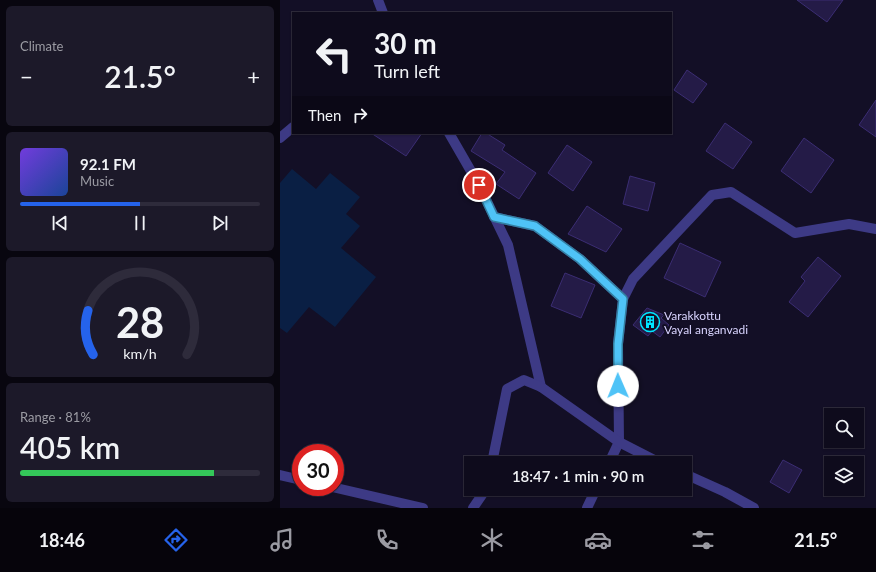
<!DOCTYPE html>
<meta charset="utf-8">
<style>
:root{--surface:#0e0b1c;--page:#1c1929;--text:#f1f3f6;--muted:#9b9ba3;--line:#2e2b3b;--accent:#2563eb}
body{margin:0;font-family:Lato,sans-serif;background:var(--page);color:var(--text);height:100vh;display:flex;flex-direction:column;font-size:15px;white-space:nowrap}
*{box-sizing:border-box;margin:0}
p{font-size:13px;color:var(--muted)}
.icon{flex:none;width:22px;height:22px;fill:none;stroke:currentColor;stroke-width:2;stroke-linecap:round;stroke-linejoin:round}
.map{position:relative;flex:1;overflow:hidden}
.details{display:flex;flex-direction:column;gap:6px;padding:6px;background:#08060f;width:280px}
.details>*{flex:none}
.top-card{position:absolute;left:12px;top:12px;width:380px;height:122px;border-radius:0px;box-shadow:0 1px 3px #0004,0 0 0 1px var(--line);background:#0e0b1c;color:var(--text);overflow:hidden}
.tools{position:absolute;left:544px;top:408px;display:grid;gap:8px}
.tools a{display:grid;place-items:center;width:40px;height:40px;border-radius:0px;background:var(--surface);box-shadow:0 1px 3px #0004,0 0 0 1px var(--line);font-size:20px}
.speed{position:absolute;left:12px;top:444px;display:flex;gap:8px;font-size:20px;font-weight:700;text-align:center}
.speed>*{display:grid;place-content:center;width:52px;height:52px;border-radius:50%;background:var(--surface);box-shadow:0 1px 3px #0004,0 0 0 1px var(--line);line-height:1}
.speed .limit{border:6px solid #d22;background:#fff;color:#111}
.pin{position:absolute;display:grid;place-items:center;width:34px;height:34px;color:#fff;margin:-17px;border:2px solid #fff;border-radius:50%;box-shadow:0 1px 4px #0007}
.me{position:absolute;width:44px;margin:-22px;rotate:359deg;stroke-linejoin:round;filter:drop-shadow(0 0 3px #0008)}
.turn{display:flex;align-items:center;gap:14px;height:84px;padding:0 16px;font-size:18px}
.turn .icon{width:52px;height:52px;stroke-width:2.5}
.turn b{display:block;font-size:28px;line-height:34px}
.then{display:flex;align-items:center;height:38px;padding:0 16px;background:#0003;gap:8px;font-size:15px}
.big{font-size:30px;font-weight:600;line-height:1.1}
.details .card{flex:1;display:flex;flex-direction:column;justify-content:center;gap:6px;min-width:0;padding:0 14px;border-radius:6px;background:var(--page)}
.details .dial{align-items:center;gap:0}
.dial svg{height:104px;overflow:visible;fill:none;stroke:var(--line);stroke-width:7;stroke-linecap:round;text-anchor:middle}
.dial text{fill:var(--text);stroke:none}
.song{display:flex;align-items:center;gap:12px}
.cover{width:48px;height:48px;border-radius:6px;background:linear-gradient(135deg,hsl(260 70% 55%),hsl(220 70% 35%))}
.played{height:4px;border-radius:2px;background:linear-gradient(90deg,var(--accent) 50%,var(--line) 50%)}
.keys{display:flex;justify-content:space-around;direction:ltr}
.heat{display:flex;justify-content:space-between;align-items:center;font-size:22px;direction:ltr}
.charge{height:6px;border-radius:3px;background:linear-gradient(90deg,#34c759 81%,var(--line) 0)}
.trip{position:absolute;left:184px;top:456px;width:228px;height:40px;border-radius:0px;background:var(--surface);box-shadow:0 1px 3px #0004,0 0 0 1px var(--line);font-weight:600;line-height:40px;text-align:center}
.tabs{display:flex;height:64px;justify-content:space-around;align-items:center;background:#06040b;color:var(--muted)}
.tabs .icon{width:28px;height:28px}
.tabs .selected{color:var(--accent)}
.tabs b{font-size:18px;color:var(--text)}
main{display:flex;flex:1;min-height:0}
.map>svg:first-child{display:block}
.water{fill:#0a1f44}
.building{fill:#241b47;stroke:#3b2d73}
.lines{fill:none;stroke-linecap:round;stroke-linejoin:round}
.minor{stroke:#3d3a85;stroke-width:10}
.route-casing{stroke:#337fa1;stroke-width:10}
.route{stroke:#4fc3f7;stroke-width:7}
.labels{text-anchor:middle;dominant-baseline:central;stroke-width:4;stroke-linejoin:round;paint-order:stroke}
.poi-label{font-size:12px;fill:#d9d4ff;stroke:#130f26;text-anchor:start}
</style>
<main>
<section class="details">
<div class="card"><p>Climate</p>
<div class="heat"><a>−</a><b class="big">21.5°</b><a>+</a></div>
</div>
<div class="card">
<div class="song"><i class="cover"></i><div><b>92.1 FM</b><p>Music</p></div></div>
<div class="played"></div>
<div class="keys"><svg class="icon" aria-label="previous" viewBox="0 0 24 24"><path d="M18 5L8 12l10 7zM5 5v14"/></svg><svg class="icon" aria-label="pause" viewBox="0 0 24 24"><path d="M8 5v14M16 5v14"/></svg><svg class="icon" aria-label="next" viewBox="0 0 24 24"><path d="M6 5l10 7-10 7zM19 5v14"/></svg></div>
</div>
<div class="card dial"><svg viewBox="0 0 100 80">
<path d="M14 69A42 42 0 1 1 86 69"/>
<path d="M14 69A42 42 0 0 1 10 35" stroke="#2563eb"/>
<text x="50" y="56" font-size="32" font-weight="700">28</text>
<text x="50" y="72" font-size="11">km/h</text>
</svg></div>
<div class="card"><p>Range · 81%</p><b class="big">405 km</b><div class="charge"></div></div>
</section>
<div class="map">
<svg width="596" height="508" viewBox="0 0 596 508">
<rect width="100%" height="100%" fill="#130f26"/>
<path class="water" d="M 12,169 L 36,189 L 50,173 L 80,197 L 66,214 L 80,226 L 61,248 L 96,277 L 55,327 L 29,307 L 7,333 L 0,328 L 0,183 Z"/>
<g class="building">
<path d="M 517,0 L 563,0 L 547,22 Z"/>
<path d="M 407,70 L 427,84 L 413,103 L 394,90 Z"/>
<path d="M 596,100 L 596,137 L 579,125 Z"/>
<path d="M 445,123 L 472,142 L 453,169 L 426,151 Z"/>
<path d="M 91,133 L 142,133 L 126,156 Z"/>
<path d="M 202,133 L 206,133 L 225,145 L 222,150 L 256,173 L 239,199 L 216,184 L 225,172 L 191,151 Z"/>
<path d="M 524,138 L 554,160 L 531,193 L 501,171 Z"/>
<path d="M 287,145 L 312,162 L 293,191 L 268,173 Z"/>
<path d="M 350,176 L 375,183 L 368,211 L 343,204 Z"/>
<path d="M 307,206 L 342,229 L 326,252 L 288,234 Z"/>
<path d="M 400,243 L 441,262 L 425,297 L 384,278 Z"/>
<path d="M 538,257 L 561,276 L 528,317 L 509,302 L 525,281 L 521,277 Z"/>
<path d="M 285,273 L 315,285 L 301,318 L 271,306 Z"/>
<path d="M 367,308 L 384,315 L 381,318 L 389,325 L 380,337 L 372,331 L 368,336 L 353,325 Z"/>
<path d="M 503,460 L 522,470 L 509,493 L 490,482 Z"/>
</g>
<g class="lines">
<g class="minor">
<path d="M 98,0 L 103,13"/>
<path d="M 169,133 L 199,185 L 228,245 L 261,387"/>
<path d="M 0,138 L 13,127"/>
<path d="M 214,217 L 255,226 L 300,259 L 343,299 L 338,344 L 339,442 L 329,463"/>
<path d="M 343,299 L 353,279 L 432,195 L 451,192 L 515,233 L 569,224 L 596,229"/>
<path d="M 212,463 L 227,389 L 244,380 L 261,387 L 339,442 L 380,463"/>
<path d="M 405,474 L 445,492 L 474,508"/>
<path d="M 0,475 L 21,480"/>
<path d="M 52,487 L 143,508"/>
<path d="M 193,508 L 206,489"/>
<path d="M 307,508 L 316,489"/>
</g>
</g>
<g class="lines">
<defs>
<path id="route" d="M 199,185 L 214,217 L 255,226 L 300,259 L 343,299 L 338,344 L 338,386"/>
</defs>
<use href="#route" class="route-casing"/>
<use href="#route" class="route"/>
</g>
<defs>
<symbol id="building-ring" viewBox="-11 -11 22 22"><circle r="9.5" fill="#130f26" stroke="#00e5ff" stroke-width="1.5"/><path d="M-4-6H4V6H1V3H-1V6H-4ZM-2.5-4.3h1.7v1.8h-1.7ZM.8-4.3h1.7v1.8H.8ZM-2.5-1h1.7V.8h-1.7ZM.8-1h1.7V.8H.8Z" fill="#00e5ff"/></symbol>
</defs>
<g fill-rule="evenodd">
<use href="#building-ring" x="359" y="311" width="22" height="22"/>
</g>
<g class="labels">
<g class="poi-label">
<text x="384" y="315">Varakkottu<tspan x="384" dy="14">Vayal anganvadi</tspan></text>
</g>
</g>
</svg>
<div class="tools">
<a><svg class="icon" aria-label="search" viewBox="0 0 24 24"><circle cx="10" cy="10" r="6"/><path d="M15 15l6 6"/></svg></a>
<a><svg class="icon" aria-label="layers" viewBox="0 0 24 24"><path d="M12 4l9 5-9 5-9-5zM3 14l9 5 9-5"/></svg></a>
</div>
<div class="speed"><div class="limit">30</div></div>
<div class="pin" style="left:199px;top:185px;background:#d93025"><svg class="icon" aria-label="arrive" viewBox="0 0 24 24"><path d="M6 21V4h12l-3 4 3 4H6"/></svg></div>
<svg class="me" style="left:338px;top:386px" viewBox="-20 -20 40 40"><circle r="19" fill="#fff"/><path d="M0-13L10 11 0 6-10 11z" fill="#4fc3f7"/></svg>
<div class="trip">18:47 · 1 min · 90 m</div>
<div class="top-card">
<div class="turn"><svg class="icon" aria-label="left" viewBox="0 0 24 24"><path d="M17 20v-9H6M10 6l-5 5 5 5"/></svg><div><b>30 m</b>Turn left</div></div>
<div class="then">Then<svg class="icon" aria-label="right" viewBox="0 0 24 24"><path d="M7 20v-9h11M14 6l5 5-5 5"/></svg></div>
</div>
</div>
</main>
<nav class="tabs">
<b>18:46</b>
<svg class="icon selected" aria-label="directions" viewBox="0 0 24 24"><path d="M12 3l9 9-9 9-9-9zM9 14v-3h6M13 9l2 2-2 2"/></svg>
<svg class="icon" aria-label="music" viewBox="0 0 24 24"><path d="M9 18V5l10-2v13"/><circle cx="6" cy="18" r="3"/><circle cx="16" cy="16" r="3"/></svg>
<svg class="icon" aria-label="phone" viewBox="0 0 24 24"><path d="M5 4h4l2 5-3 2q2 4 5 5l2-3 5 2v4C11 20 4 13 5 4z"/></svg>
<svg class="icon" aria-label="climate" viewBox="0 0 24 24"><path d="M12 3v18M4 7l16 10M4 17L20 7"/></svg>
<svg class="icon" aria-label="car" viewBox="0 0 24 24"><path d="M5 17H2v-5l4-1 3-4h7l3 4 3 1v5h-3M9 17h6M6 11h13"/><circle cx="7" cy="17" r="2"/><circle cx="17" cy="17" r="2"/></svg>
<svg class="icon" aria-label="filters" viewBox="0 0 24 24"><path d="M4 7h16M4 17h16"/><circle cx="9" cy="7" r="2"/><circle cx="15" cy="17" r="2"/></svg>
<b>21.5°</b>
</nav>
